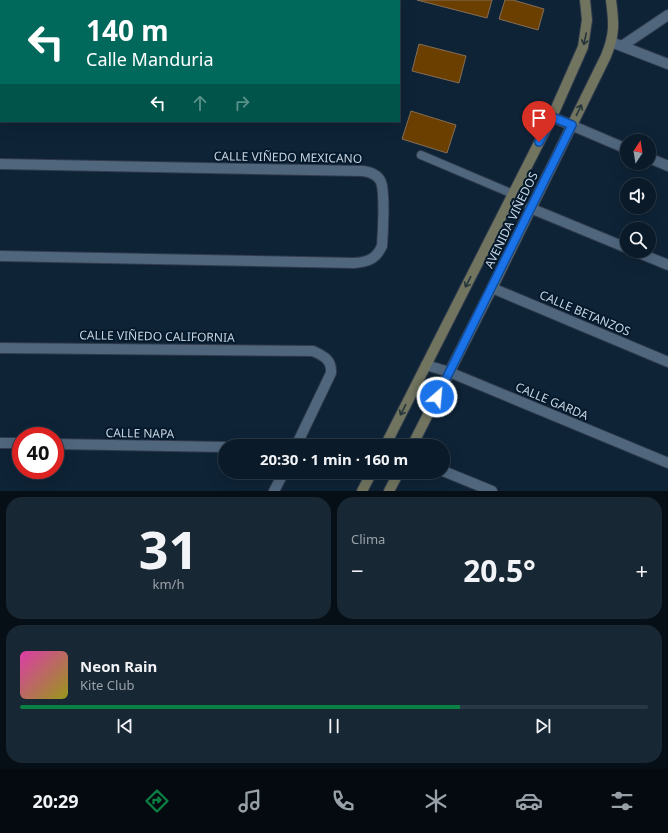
<!DOCTYPE html>
<html lang="es">
<meta charset="utf-8">
<style>
:root{--surface:#0a1a28;--page:#182734;--text:#f1f3f6;--muted:#99a1a8;--line:#2a3845;--accent:#0b8043}
body{margin:0;font-family:"Noto Sans",sans-serif;background:var(--page);color:var(--text);height:100vh;display:flex;flex-direction:column;font-size:15px;white-space:nowrap}
*{box-sizing:border-box;margin:0}
p{font-size:13px;color:var(--muted)}
.icon{flex:none;width:22px;height:22px;fill:none;stroke:currentColor;stroke-width:2;stroke-linecap:round;stroke-linejoin:round}
.map{position:relative;height:491px;overflow:hidden}
.side{display:flex;flex-direction:column;gap:6px;padding:6px;background:#060e16;flex:1}
.side>*{flex:none}
.hud{position:absolute;left:0px;top:0px;width:400px;height:122px;box-shadow:0 4px 16px #0002,0 0 0 1px var(--line);background:#00695c;color:#fff;overflow:hidden}
.needle{width:26px;rotate:12deg}
.controls{position:absolute;left:620px;top:134px;display:grid;gap:8px}
.controls a{display:grid;place-items:center;width:36px;height:36px;border-radius:50%;background:var(--surface);box-shadow:0 4px 16px #0002,0 0 0 1px var(--line);font-size:20px}
.speed{position:absolute;left:12px;top:427px;display:flex;gap:8px;font-size:20px;font-weight:700;text-align:center}
.speed>*{display:grid;place-content:center;width:52px;height:52px;border-radius:50%;background:var(--surface);box-shadow:0 4px 16px #0002,0 0 0 1px var(--line);line-height:1}
.speed .limit{border:6px solid #d22;background:#fff;color:#111}
.pin{position:absolute;display:grid;place-items:center;width:34px;height:34px;color:#fff;margin:-41px -17px;border-radius:50% 50% 50% 0;rotate:-45deg;box-shadow:0 0 4px #0007}
.pin .icon{rotate:45deg}
.me{position:absolute;width:44px;margin:-22px;rotate:27deg;stroke-linejoin:round;filter:drop-shadow(0 0 3px #0008)}
.turn{display:flex;align-items:center;gap:14px;height:84px;padding:0 20px;font-size:18px}
.turn .icon{width:52px;height:52px;stroke-width:2.5}
.turn b{display:block;font-size:28px;line-height:34px}
.lanes{display:flex;align-items:center;height:38px;padding:0 20px;background:#0003;justify-content:center;gap:20px;direction:ltr}
.lanes .off{opacity:.35}
.big{font-size:30px;font-weight:700;line-height:1.1}
.side .card{flex:1;display:flex;flex-direction:column;justify-content:center;gap:6px;min-width:0;padding:0 14px;border-radius:16px;background:var(--page)}
.side .dial{align-items:center;gap:0}
.dial b{font-size:52px;line-height:1}
.song{display:flex;align-items:center;gap:12px}
.cover{width:48px;height:48px;border-radius:6px;background:linear-gradient(135deg,hsl(320 70% 55%),hsl(60 70% 35%))}
.played{height:4px;border-radius:2px;background:linear-gradient(90deg,var(--accent) 70%,var(--line) 70%)}
.keys{display:flex;justify-content:space-around;direction:ltr}
.heat{display:flex;justify-content:space-between;align-items:center;font-size:22px;direction:ltr}
.side .tiles{flex:1;display:grid;gap:6px;grid-template-columns:1fr 1fr}
.card:last-child{grid-column:span 2}
.trip{position:absolute;left:218px;top:439px;width:232px;height:40px;border-radius:20px;background:var(--surface);box-shadow:0 4px 16px #0002,0 0 0 1px var(--line);font-weight:700;line-height:40px;text-align:center}
.tab-bar{display:flex;height:64px;justify-content:space-around;align-items:center;background:#040a10;color:var(--muted)}
.tab-bar .icon{width:28px;height:28px}
.tab-bar .current{color:var(--accent)}
.tab-bar b{font-size:18px;color:var(--text)}
.map>svg:first-child{display:block}
.building{fill:#6a3f00;stroke:#856e56}
.lines{fill:none;stroke-linecap:round;stroke-linejoin:round}
.lane-casing{stroke:#303b4c;stroke-width:10}
.street-casing{stroke:#303b4c;stroke-width:12}
.secondary-casing{stroke:#303b4c;stroke-width:12}
.lane{stroke:#4f667d;stroke-width:8}
.street{stroke:#4f667d;stroke-width:10}
.secondary{stroke:#71755f;stroke-width:10}
.oneway{stroke:#25353b}
.route-casing{stroke:#114b97;stroke-width:10}
.route{stroke:#1a73e8;stroke-width:7}
.labels{text-anchor:middle;dominant-baseline:central;stroke-width:4;stroke-linejoin:round;paint-order:stroke}
.street-label{font-size:12px;fill:#c7d4e1;stroke:#05192c}
</style>
<div class="map">
<svg width="668" height="491" viewBox="0 0 668 491">
<rect width="100%" height="100%" fill="#0e2336"/>
<g class="building">
<path d="M 417,0 L 492,0 L 487,18 Z"/>
<path d="M 505,0 L 513,0 L 544,9 L 538,30 L 499,19 Z"/>
<path d="M 419,44 L 466,56 L 459,83 L 412,71 Z"/>
<path d="M 411,111 L 456,125 L 447,153 L 402,139 Z"/>
</g>
<g class="lines">
<defs>
<path id="lane" d="M 421,155 L 513,194"/>
<g id="street">
<path d="M 378,0 L 379,1"/>
<path d="M 611,42 L 668,64"/>
<path d="M 622,46 L 668,15"/>
<path d="M 0,73 L 1,73"/>
<path d="M 552,117 L 627,149"/>
<path d="M 649,158 L 668,166"/>
<path d="M 0,164 L 363,171 C 370,172 378,175 381,182 C 385,193 383,233 382,246 C 376,259 368,262 354,263 L 0,256"/>
<path d="M 530,208 L 627,248"/>
<path d="M 634,251 L 668,265"/>
<path d="M 492,288 L 668,362"/>
<path d="M 0,348 L 313,351 C 324,356 332,360 331,373 L 296,446"/>
<path d="M 426,365 L 449,372 L 668,463"/>
<path d="M 0,443 L 21,443"/>
<path d="M 55,444 L 225,447"/>
<path d="M 443,471 L 492,491"/>
<path d="M 274,491 L 284,472"/>
</g>
<g id="secondary">
<path d="M 385,446 L 552,117 L 583,47 L 587,20 L 585,0"/>
<path d="M 412,446 L 492,288 L 606,56 C 615,34 614,23 611,0"/>
<path d="M 362,491 L 372,472"/>
<path d="M 389,491 L 399,472"/>
</g>
</defs>
<use href="#lane" class="lane-casing"/>
<use href="#street" class="street-casing"/>
<use href="#secondary" class="secondary-casing"/>
<use href="#lane" class="lane"/>
<use href="#street" class="street"/>
<use href="#secondary" class="secondary"/>
</g>
<defs><path id="oneway-shaft" d="M-6 0H5M1.5-3L5.5 0L1.5 3" fill="none" stroke-width="1.6" stroke-linecap="round" stroke-linejoin="round"/></defs>
<g class="oneway">
<use href="#oneway-shaft" transform="translate(585 39) rotate(102)"/>
<use href="#oneway-shaft" transform="translate(579 110) rotate(-64)"/>
<use href="#oneway-shaft" transform="translate(468 282) rotate(117)"/>
<use href="#oneway-shaft" transform="translate(403 410) rotate(117)"/>
</g>
<g class="lines">
<defs>
<path id="route" d="M 437,397 L 572,125 L 552,117 L 539,142"/>
</defs>
<use href="#route" class="route-casing"/>
<use href="#route" class="route"/>
</g>
<g class="labels">
<g class="street-label">
<text transform="translate(288 157) rotate(1)">CALLE VIÑEDO MEXICANO</text>
<text transform="translate(511 220) rotate(-64)">AVENIDA VIÑEDOS</text>
<text transform="translate(585 313) rotate(23)">CALLE BETANZOS</text>
<text transform="translate(157 336) rotate(1)">CALLE VIÑEDO CALIFORNIA</text>
<text transform="translate(552 401) rotate(23)">CALLE GARDA</text>
<text transform="translate(140 433) rotate(1)">CALLE NAPA</text>
</g>
</g>
</svg>
<div class="controls">
<a><svg class="needle" viewBox="-14 -14 28 28"><path d="M0-13l5 13h-10z" fill="#e53935"/><path d="M0 13l5-13h-10z" fill="#99a1a8"/></svg></a>
<a><svg class="icon" aria-label="sound" viewBox="0 0 24 24"><path d="M4 9h4l5-4v14l-5-4H4zM17 9q2 3 0 6"/></svg></a>
<a><svg class="icon" aria-label="search" viewBox="0 0 24 24"><circle cx="10" cy="10" r="6"/><path d="M15 15l6 6"/></svg></a>
</div>
<div class="speed"><div class="limit">40</div></div>
<div class="pin" style="left:539px;top:142px;background:#d93025"><svg class="icon" aria-label="arrive" viewBox="0 0 24 24"><path d="M6 21V4h12l-3 4 3 4H6"/></svg></div>
<svg class="me" style="left:437px;top:397px" viewBox="-20 -20 40 40"><circle r="17" fill="#1a73e8" stroke="#fff" stroke-width="3"/><path d="M0-11L8 9 0 5-8 9z" fill="#fff"/></svg>
<div class="trip">20:30 · 1 min · 160 m</div>
<div class="hud">
<div class="turn"><svg class="icon" aria-label="left" viewBox="0 0 24 24"><path d="M17 20v-9H6M10 6l-5 5 5 5"/></svg><div><b>140 m</b>Calle Manduria</div></div>
<div class="lanes"><svg class="icon" aria-label="left" viewBox="0 0 24 24"><path d="M17 20v-9H6M10 6l-5 5 5 5"/></svg><svg class="icon off" aria-label="ahead" viewBox="0 0 24 24"><path d="M12 20V5M6 11l6-6 6 6"/></svg><svg class="icon off" aria-label="right" viewBox="0 0 24 24"><path d="M7 20v-9h11M14 6l5 5-5 5"/></svg></div>
</div>
</div>
<section class="side">
<div class="tiles">
<div class="card dial"><b>31</b><p>km/h</p></div>
<div class="card"><p>Clima</p>
<div class="heat"><a>−</a><b class="big">20.5°</b><a>+</a></div>
</div>
<div class="card">
<div class="song"><i class="cover"></i><div><b>Neon Rain</b><p>Kite Club</p></div></div>
<div class="played"></div>
<div class="keys"><svg class="icon" aria-label="previous" viewBox="0 0 24 24"><path d="M18 5L8 12l10 7zM5 5v14"/></svg><svg class="icon" aria-label="pause" viewBox="0 0 24 24"><path d="M8 5v14M16 5v14"/></svg><svg class="icon" aria-label="next" viewBox="0 0 24 24"><path d="M6 5l10 7-10 7zM19 5v14"/></svg></div>
</div>
</div>
</section>
<nav class="tab-bar">
<b>20:29</b>
<svg class="icon current" aria-label="directions" viewBox="0 0 24 24"><path d="M12 3l9 9-9 9-9-9zM9 14v-3h6M13 9l2 2-2 2"/></svg>
<svg class="icon" aria-label="music" viewBox="0 0 24 24"><path d="M9 18V5l10-2v13"/><circle cx="6" cy="18" r="3"/><circle cx="16" cy="16" r="3"/></svg>
<svg class="icon" aria-label="phone" viewBox="0 0 24 24"><path d="M5 4h4l2 5-3 2q2 4 5 5l2-3 5 2v4C11 20 4 13 5 4z"/></svg>
<svg class="icon" aria-label="climate" viewBox="0 0 24 24"><path d="M12 3v18M4 7l16 10M4 17L20 7"/></svg>
<svg class="icon" aria-label="car" viewBox="0 0 24 24"><path d="M5 17H2v-5l4-1 3-4h7l3 4 3 1v5h-3M9 17h6M6 11h13"/><circle cx="7" cy="17" r="2"/><circle cx="17" cy="17" r="2"/></svg>
<svg class="icon" aria-label="filters" viewBox="0 0 24 24"><path d="M4 7h16M4 17h16"/><circle cx="9" cy="7" r="2"/><circle cx="15" cy="17" r="2"/></svg>
</nav>
